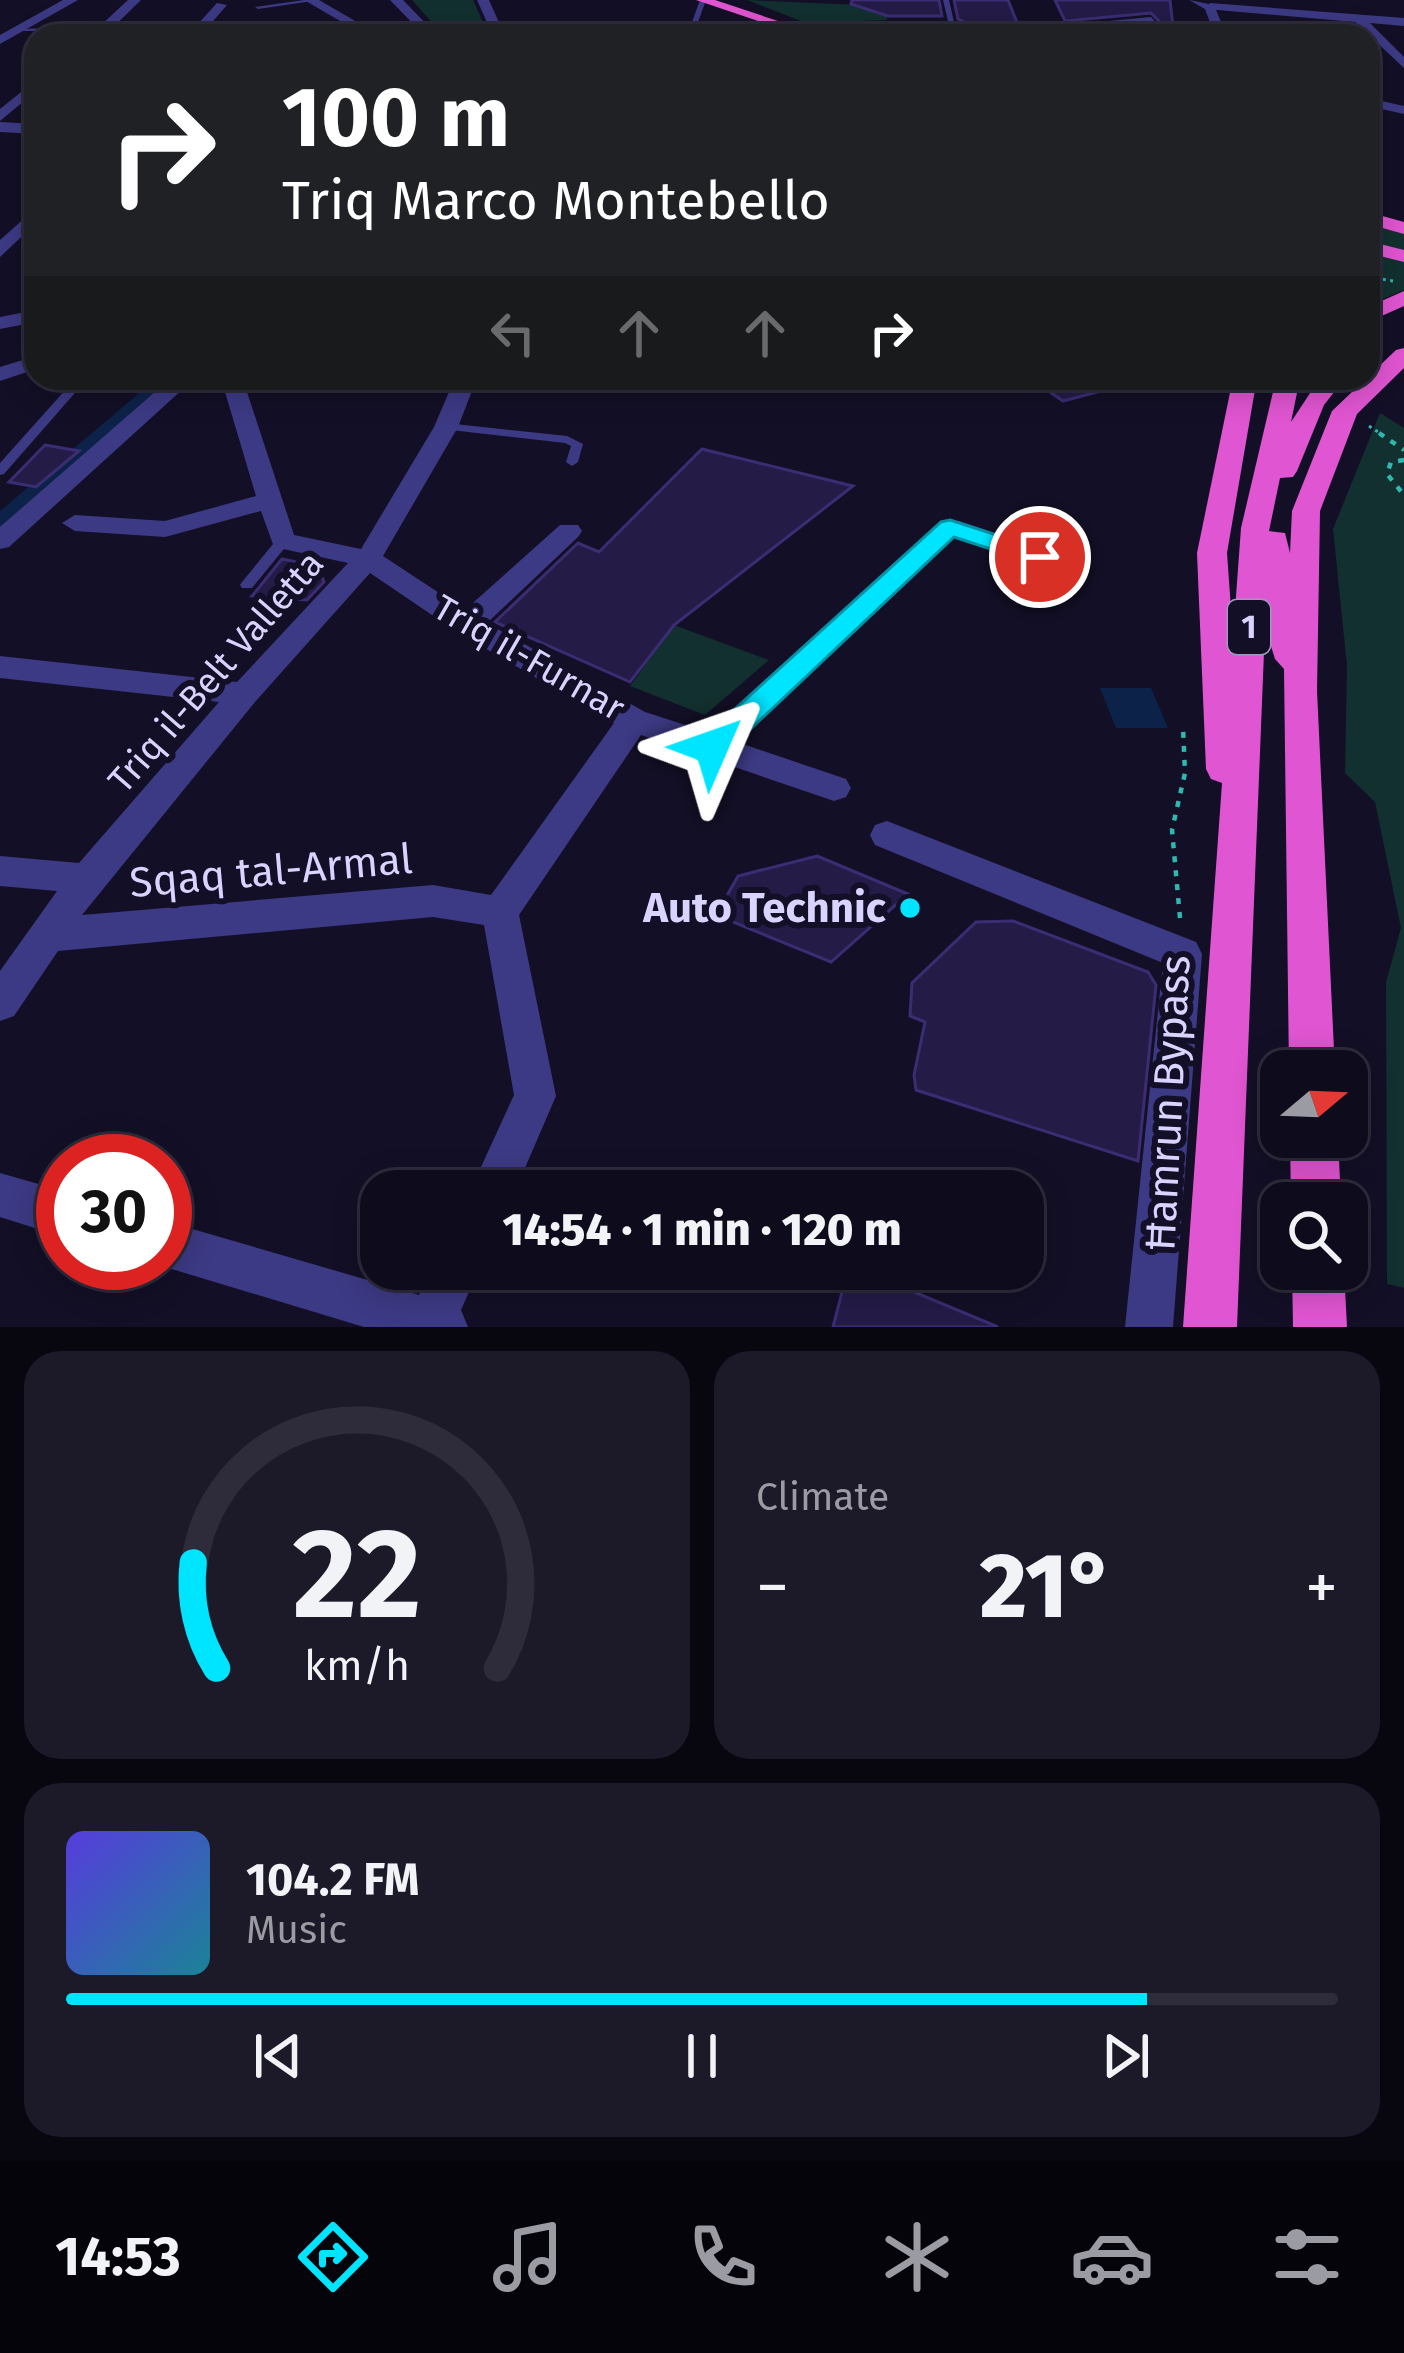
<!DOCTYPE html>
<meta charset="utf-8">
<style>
:root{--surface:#0e0b1c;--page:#1c1929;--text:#f1f3f6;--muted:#9b9ba3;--line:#2e2b3b;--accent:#00e5ff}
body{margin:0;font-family:"Fira Sans",sans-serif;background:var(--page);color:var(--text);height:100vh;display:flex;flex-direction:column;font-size:45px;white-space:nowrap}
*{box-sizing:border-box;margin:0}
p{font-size:39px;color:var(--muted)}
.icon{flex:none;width:66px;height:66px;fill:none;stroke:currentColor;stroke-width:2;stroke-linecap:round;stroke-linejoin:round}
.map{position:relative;height:1327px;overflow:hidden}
.panel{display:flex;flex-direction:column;gap:24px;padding:24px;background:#08060f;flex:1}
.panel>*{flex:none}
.hud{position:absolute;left:24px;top:24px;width:1356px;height:366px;border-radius:36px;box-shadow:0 6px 30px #0003,0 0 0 3px var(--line);background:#202124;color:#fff;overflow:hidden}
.needle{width:78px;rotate:71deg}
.buttons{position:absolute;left:1260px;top:1050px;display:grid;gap:24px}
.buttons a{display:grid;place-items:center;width:108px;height:108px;border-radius:24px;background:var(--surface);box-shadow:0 6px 30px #0003,0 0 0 3px var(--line);font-size:60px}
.speed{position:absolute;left:36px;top:1134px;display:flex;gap:24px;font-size:60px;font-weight:700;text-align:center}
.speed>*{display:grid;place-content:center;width:156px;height:156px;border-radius:50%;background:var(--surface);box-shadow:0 6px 30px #0003,0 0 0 3px var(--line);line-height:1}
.speed .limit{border:18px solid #d22;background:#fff;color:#111}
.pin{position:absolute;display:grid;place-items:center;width:102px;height:102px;color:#fff;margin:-51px;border:6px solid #fff;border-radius:50%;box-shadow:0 3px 12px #0007}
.me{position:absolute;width:132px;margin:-66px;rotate:47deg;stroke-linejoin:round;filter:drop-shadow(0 0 9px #0008)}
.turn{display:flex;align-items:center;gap:42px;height:252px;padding:0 60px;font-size:54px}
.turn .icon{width:156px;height:156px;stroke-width:2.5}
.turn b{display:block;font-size:84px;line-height:102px}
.lanes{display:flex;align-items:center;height:114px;padding:0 60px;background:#0003;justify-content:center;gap:60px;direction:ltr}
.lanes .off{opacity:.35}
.big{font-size:90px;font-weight:800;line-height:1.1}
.panel .widget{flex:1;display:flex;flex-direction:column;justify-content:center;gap:18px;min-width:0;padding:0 42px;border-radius:36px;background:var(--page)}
.panel .dial{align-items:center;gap:0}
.dial svg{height:312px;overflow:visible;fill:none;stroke:var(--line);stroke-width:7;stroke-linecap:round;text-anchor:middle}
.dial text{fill:var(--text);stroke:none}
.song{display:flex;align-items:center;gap:36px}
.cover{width:144px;height:144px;border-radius:18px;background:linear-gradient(135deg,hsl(250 70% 55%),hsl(190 70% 35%))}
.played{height:12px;border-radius:6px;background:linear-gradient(90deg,var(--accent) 85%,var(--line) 85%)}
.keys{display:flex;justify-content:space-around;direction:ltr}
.heat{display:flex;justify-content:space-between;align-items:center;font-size:66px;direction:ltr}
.panel .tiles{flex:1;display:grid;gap:24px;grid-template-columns:1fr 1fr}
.widget:last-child{grid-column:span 2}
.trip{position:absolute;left:360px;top:1170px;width:684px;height:120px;border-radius:36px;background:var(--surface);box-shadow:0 6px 30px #0003,0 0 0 3px var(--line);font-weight:800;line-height:120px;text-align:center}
.dock{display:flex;height:192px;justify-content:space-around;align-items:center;background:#06040b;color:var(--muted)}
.dock .icon{width:84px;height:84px}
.dock .on{color:var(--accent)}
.dock b{font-size:54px;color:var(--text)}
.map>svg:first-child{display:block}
.green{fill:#12302f}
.water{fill:#0c2248}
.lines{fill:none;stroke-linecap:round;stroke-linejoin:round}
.canal{fill:#0c2248;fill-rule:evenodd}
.building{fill:#241b47;stroke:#3b2d73;stroke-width:3}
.path-far1{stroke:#2fb8b0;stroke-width:3;stroke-dasharray:3 4.5;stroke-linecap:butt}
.path{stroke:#2fb8b0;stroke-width:4.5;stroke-dasharray:6 8;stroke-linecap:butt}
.service{fill:#3d3a85;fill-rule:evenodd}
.pedestrian{fill:#3d3a85;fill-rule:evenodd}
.minor{fill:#3d3a85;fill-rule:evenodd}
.tertiary{fill:#3d3a85;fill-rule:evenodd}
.trunk{fill:#e055d1;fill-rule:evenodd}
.route{fill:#00e5ff;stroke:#0095a6;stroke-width:3}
.poi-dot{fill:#00e5ff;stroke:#130f26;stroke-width:4.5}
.labels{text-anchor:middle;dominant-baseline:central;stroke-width:12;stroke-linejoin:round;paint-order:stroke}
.shield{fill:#130f26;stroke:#9e99be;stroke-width:3}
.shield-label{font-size:33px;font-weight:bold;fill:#d9d4ff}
.street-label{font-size:36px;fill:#d9d4ff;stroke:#130f26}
.near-street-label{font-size:42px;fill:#d9d4ff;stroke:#130f26}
.near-poi-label{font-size:42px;font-weight:bold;fill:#d9d4ff;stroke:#130f26;text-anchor:end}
</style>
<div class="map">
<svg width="1404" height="1327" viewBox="0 0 1404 1327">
<rect width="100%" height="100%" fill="#130f26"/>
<g class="green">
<path d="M 412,0 L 473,0 L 489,36 L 444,36 Z"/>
<path d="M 747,0 L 886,6 L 887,20 L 806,23 Z"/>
<path d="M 1368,221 L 1404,231 L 1404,290 L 1383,299 L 1368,268 Z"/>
<path d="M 1380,413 L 1404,428 L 1404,1288 L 1387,1284 L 1386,982 L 1401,928 L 1375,802 L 1345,773 L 1347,666 L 1333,529 Z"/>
<path d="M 674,625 L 769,660 L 705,715 L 630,686 Z"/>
</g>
<path class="water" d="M 1100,688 L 1151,688 L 1168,728 L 1116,728 Z"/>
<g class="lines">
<path class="canal" d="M 157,378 L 181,378 L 9,530 L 0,532 L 0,511 Z"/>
</g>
<g class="building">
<path d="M 852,0 L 939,0 L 942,16 L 888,16 L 851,4 Z"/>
<path d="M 954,0 L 1008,0 L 1018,25 L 1010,27 L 1015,36 L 995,36 L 958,19 Z"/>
<path d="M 1055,0 L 1170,0 L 1174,36 L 1151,13 L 1065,21 Z"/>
<path d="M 1030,378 L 1119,378 L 1120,386 L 1063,401 Z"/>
<path d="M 45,445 L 79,451 L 36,487 L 9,482 Z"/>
<path d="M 702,449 L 853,486 L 674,625 L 630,682 L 495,622 L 578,543 L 599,552 Z"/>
<path d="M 282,559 L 317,566 L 324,582 L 307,600 L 252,596 Z"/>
<path d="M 817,856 L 908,894 L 831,962 L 716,915 L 738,876 Z"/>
<path d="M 1013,921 L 1148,972 L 1156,985 L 1138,1161 L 916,1090 L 914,1075 L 925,1022 L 910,1016 L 912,983 L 976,922 Z"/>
<path d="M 848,1269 L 859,1269 L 998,1327 L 833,1327 Z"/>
</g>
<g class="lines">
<g class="path-far1">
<path d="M 520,31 L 544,28"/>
<path d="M 1368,277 L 1393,281"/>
<path d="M 1369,426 L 1384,436"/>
</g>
<g class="path">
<path d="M 1379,433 L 1404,450"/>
<path d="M 1404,460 L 1391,462 L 1387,474 L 1404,495"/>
<path d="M 1180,918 L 1172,830 L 1185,773 L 1183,727"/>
</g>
<g class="service">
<path d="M 304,0 L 313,1 L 258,9 L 255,7 Z"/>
<path d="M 700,0 L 706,0 L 693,36 L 687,36 Z"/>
<path d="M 943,0 L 949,0 L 954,22 L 991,36 L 982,36 L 950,25 L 867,21 L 948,21 Z"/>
<path d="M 1151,17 L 1169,36 L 1163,36 L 1149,21 L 1024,31 L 1031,36 L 1023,36 L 1014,30 Z"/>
<path d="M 59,28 L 61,31 L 13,31 L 16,29 Z"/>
<path d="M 76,378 L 88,378 L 4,474 L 0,475 L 0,463 Z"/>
<path d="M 446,423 L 567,436 L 583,444 L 578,462 L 572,466 L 566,462 L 571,446 L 565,443 L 442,429 L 440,427 Z"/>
<path d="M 283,537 L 290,541 L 288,544 L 252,588 L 242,588 L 240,585 L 242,582 L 278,538 Z"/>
</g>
<path class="pedestrian" d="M 358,24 L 361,29 L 307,36 L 311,33 Z"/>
<g class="minor">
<path d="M 63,0 L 78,0 L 0,44 L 0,35 Z"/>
<path d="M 128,0 L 141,0 L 104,36 L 53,30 L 100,26 Z"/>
<path d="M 304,0 L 319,0 L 381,36 L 366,36 Z"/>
<path d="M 390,0 L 403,0 L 438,36 L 425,36 Z"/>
<path d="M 477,0 L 489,0 L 505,36 L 493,36 Z"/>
<path d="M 217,3 L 227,5 L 200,36 L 187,36 Z"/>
<path d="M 1210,3 L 1404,18 L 1404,26 L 1370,23 L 1404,57 L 1404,68 L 1355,22 L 1206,9 Z"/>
<path d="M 226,32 L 311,32 L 317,36 L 220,36 Z"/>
<path d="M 36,80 L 36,91 L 0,121 L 0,109 Z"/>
<path d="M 1368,98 L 1404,106 L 1404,114 L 1368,106 Z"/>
<path d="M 0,122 L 36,124 L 36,134 L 0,132 Z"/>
<path d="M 36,208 L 36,223 L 0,257 L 0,240 Z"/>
<path d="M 36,310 L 36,322 L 0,329 L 0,317 Z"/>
<path d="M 36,356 L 36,369 L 0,381 L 0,367 Z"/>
<path d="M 171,378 L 195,378 L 9,547 L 0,549 L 0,527 Z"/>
<path d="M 230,378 L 252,378 L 247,392 L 294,535 L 361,549 L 434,427 L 455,378 L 477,378 L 458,427 L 383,556 L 465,610 L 560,525 L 578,525 L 582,531 L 578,537 L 487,623 L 645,712 L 707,732 L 941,521 L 959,521 L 1050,551 L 1054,557 L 1040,566 L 954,537 L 737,742 L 846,779 L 851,788 L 846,797 L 834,801 L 641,735 L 519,915 L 556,1096 L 515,1191 L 470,1191 L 514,1095 L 484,925 L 433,917 L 58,951 L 14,1016 L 0,1021 L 0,971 L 57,891 L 0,886 L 0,856 L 79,863 L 219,702 L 0,678 L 0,656 L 237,682 L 348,563 L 274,547 L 261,511 L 165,537 L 75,531 L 62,523 L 75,515 L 165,521 L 256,496 L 225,392 ZM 370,573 L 457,632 L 614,723 L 491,895 L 433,885 L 82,915 L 255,702 Z"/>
<path d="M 887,821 L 1196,942 L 1202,954 L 1173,1327 L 1125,1327 L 1163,963 L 875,845 L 870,835 L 875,825 Z"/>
<path d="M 0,1173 L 63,1191 L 63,1237 L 0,1217 Z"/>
<path d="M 165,1221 L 419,1295 L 432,1269 L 479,1269 L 461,1310 L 468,1327 L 364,1327 L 165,1267 L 155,1263 L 165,1263 Z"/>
</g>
<path class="tertiary" d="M 1189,0 L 1214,5 L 1227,36 L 1215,36 L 1205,9 Z"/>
<g class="trunk">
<path d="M 696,0 L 715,0 L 823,36 L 802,36 Z"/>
<path d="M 1368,212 L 1404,222 L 1404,234 L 1368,224 Z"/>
<path d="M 1368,241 L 1404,250 L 1404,262 L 1368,253 Z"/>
<path d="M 1404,291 L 1404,306 L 1368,322 L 1368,307 Z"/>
<path d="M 1404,348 L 1404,368 L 1357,414 L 1320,511 L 1317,691 L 1335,1071 L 1289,1071 L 1284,669 L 1275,659 L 1265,627 L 1237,1327 L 1183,1327 L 1222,783 L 1211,779 L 1206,769 L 1197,553 L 1233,378 L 1257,378 L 1227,553 L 1233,637 L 1241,528 L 1273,392 L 1284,378 L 1309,378 L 1297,393 L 1291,422 L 1320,378 L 1345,378 L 1324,405 L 1297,471 L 1293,477 L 1280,478 L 1269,531 L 1285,533 L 1290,553 L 1292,511 L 1332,411 L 1396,350 Z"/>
<path d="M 1290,1137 L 1338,1137 L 1341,1203 L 1291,1203 Z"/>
<path d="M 1292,1269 L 1344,1269 L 1347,1327 L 1293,1327 Z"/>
</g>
</g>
<path class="route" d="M 950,520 L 1049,552 L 1052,557 L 1040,565 L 954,537 L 723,755 L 702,755 L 697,747 L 702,739 L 941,522 Z"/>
<circle class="poi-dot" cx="910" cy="908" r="12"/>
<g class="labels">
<rect class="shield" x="1228" y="600" width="42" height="54" rx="9"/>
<g class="shield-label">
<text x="1249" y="627">1</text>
</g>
<g class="street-label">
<text transform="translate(529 658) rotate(30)">Triq il-Furnar</text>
<text transform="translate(216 672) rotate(-49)">Triq il-Belt Valletta</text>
</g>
<g class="near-street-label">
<text transform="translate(271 871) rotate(-5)">Sqaq tal-Armal</text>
<text transform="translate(1168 1103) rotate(-87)">Ħamrun Bypass</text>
</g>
<g class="near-poi-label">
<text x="886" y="908">Auto Technic</text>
</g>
</g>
</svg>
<div class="buttons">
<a><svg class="needle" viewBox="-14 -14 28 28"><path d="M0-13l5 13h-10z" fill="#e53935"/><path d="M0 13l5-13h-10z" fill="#9b9ba3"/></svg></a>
<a><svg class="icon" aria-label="search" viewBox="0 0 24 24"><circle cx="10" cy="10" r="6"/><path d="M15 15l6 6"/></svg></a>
</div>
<div class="speed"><div class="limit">30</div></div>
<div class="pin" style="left:1040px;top:557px;background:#d93025"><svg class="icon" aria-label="arrive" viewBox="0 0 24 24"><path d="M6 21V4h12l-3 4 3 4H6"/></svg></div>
<svg class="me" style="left:712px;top:747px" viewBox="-20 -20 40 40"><path d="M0-17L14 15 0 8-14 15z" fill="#00e5ff" stroke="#fff" stroke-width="4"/></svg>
<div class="trip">14:54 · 1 min · 120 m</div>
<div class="hud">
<div class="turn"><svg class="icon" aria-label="right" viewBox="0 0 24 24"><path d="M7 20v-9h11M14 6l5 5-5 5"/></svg><div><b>100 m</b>Triq Marco Montebello</div></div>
<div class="lanes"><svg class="icon off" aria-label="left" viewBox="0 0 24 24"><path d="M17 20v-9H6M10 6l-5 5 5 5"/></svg><svg class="icon off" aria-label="ahead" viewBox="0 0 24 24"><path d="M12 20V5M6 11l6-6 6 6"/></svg><svg class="icon off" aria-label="ahead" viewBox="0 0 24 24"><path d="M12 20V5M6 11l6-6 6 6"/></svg><svg class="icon" aria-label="right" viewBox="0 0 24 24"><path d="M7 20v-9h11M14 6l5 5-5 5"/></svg></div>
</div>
</div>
<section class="panel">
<div class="tiles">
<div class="widget dial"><svg viewBox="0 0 100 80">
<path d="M14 69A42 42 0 1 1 86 69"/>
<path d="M14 69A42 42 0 0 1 8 42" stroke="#00e5ff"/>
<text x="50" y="56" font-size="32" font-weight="700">22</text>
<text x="50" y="72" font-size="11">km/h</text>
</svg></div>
<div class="widget"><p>Climate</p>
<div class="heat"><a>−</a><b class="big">21°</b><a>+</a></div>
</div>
<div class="widget">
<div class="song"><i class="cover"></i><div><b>104.2 FM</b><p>Music</p></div></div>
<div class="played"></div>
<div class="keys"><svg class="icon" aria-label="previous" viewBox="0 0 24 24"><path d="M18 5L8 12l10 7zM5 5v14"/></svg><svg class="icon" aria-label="pause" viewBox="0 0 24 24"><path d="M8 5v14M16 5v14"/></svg><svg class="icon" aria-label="next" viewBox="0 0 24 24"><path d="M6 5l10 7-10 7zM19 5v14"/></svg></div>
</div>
</div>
</section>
<nav class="dock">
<b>14:53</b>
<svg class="icon on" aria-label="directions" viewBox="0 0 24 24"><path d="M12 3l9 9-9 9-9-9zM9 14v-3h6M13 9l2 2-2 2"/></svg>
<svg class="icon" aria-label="music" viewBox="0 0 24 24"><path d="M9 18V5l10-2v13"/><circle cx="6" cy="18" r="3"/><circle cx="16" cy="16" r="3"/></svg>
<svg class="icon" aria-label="phone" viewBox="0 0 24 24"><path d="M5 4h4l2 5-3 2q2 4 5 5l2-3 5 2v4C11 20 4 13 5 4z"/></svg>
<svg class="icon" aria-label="climate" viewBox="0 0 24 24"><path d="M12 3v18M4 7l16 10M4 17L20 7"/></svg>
<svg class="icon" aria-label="car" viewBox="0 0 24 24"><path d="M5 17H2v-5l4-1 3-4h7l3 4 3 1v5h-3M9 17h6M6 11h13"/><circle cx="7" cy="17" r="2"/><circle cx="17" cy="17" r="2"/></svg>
<svg class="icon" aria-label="filters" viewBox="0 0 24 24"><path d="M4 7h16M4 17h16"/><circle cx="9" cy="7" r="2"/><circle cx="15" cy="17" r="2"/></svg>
</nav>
